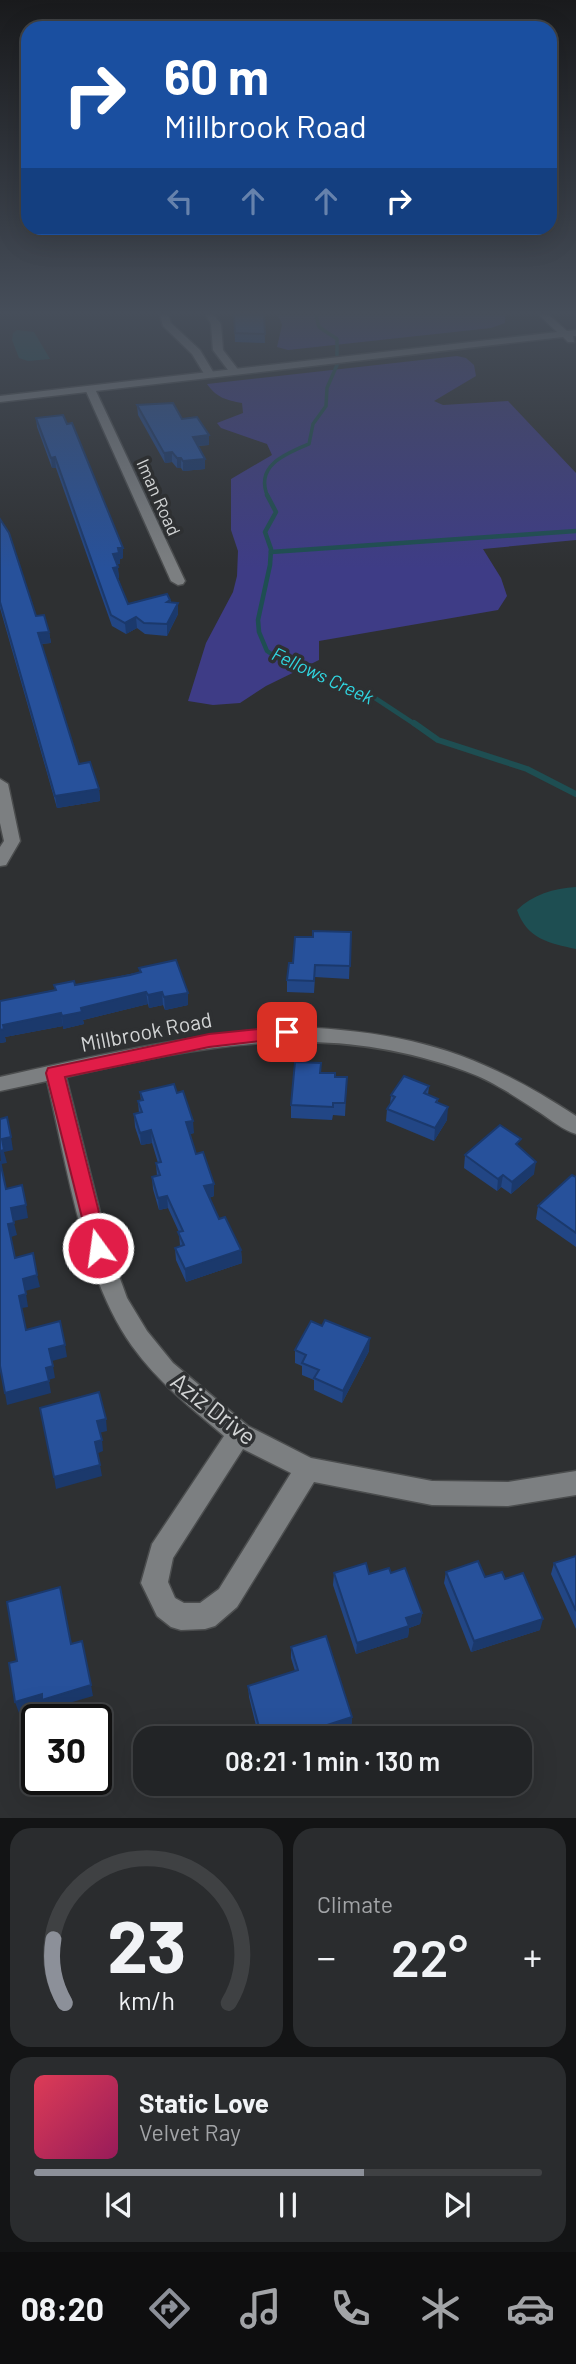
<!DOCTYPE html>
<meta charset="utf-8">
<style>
:root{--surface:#222426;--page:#2a2c2e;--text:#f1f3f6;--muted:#a2a4a7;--line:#3f4143;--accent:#8c9099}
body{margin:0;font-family:Barlow,sans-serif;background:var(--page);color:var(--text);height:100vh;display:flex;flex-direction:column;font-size:26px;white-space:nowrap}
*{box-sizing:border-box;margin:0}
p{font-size:23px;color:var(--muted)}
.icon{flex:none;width:38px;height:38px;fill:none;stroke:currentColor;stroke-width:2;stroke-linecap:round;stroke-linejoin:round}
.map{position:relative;height:1818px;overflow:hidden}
.drawer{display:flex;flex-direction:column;gap:10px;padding:10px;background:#131415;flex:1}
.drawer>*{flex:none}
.top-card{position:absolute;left:21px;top:21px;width:536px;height:214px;border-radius:21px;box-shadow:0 7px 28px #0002,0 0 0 2px var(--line);background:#1a4fa0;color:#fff;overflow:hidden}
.speed{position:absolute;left:21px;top:1704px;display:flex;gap:14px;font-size:35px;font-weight:700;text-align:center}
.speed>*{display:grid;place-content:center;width:91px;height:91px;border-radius:50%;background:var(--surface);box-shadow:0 7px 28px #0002,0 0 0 2px var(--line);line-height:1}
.speed .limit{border:4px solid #111;border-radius:10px;background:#fff;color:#111}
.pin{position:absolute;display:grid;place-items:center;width:60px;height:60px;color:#fff;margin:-30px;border-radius:14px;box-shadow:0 4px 10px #0006}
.me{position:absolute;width:77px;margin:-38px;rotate:346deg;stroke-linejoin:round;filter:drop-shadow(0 0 5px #0008)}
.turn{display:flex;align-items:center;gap:24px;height:147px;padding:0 28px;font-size:32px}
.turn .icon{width:91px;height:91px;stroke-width:2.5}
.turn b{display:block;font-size:49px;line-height:60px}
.lanes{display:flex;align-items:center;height:66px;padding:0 28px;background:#0003;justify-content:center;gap:35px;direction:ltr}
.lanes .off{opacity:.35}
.big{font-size:52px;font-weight:600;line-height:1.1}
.drawer .widget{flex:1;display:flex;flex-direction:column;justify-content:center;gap:10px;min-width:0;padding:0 24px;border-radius:21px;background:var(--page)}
.drawer .dial{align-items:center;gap:0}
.dial svg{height:182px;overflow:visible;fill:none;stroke:var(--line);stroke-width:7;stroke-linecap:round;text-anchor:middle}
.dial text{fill:var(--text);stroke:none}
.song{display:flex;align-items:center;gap:21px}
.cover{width:84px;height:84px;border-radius:10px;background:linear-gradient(135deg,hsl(350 70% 55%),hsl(330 70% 35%))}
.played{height:7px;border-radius:4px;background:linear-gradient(90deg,var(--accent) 65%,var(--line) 65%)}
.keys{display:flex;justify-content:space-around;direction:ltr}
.heat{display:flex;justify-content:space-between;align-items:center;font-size:38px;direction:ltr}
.drawer .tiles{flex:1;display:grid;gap:10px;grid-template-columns:1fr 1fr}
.widget:last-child{grid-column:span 2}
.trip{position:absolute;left:133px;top:1726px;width:399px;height:70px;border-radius:21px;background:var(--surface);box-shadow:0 7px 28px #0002,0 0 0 2px var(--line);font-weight:600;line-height:70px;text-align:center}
.dock{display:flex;height:112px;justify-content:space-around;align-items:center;background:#0e0e0f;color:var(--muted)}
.dock .icon{width:49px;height:49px}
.dock .active{color:var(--accent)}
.dock b{font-size:32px;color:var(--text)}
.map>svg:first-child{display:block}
.green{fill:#3e3c86}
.water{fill:#1e4e52}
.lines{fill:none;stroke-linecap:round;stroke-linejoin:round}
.stream-far2{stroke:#1e4e52;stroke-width:3.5}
.stream-far1{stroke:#1e4e52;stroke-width:4.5}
.stream{stroke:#1e4e52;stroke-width:6}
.street-casing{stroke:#4b4d4e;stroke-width:3}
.secondary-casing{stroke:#4b4d4e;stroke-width:3}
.street{fill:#7c7f81;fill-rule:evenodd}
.secondary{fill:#7c7f81;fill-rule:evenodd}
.wall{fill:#224685}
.shaded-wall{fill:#1b396c}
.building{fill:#27519b;stroke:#1b396c;stroke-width:2}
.route{fill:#e11d48;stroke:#92132f;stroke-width:2}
.labels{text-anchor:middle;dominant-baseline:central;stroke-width:7;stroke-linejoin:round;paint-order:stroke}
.far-street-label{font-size:18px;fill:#d2d4d5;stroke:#2e3032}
.far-water-label{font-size:19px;font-style:italic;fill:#30d6e1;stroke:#2e3032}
.street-label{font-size:21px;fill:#d2d4d5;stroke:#2e3032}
.near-street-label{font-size:24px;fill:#d2d4d5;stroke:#2e3032}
</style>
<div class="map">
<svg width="576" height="1818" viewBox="0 0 576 1818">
<rect width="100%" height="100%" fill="#2e3032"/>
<g class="green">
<path d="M 278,315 L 505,315 L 505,323 L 491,328 L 288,350 L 277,347 L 282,325 Z"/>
<path d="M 457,356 L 466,358 L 474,365 L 476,376 L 434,401 L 443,405 L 508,401 L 576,473 L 576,540 L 483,549 L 501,578 L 507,596 L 498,610 L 319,641 L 319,660 L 266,686 L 240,703 L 213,705 L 188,701 L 206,643 L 233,592 L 237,576 L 238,551 L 231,530 L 231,479 L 272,455 L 267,444 L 221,428 L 217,423 L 243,413 L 242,403 C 226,400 217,398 207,384 Z"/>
</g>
<g class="water">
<path d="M 17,330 L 34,332 L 50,359 L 28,361 L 19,358 L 12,340 L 13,333 Z"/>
<path d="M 576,887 L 576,949 C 549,943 527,939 517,910 C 532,895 554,888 576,887 Z"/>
</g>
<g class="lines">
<path class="stream-far2" d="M 268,497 C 254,466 285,454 309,444 L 313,424 L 326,406 L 327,388 L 337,365 L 337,339 L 319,327 L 316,315"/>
<g class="stream-far1">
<path d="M 267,495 L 276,512 L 265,532 L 271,549 L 270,565 L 258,620 L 259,632 L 267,651 L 279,659 L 372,696 L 416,725"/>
<path d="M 271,552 L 576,531"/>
</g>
<path class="stream" d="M 414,723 L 438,740 L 527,769 L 576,794"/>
<defs>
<g id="street">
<path d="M 160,315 L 168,315 L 171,323 L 200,350 L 215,375 L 214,377 L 206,377 L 192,354 L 163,326 Z"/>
<path d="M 206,315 L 214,315 L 221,324 L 223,350 L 240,372 L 239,374 L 231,374 L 213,350 L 211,324 Z"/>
<path d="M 86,387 L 95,389 L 185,581 L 183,584 L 178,585 L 171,581 L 85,389 Z"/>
<path d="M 0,779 L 8,784 L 20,841 L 6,865 L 0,866 L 0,847 L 4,841 L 0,823 Z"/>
<path d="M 297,1027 C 411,1032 480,1053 576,1116 L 576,1134 C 563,1130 551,1120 539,1112 C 516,1097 491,1080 465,1071 C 323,1020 207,1045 66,1077 L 109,1248 L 127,1298 L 147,1331 L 173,1363 L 248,1426 L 311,1458 L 432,1481 L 508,1482 L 576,1471 L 576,1495 L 508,1506 L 432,1505 L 314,1482 L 237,1607 L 215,1626 L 205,1629 L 181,1630 L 171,1627 L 157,1616 L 141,1583 L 152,1544 L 224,1436 C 191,1408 157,1381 132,1346 C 82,1276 67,1164 47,1081 L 0,1091 L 0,1077 C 99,1055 196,1033 297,1027 ZM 243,1449 L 291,1473 L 219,1589 L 200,1603 L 184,1603 L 175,1598 L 168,1582 L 173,1558 Z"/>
</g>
<path id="secondary" d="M 539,315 L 549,315 L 567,331 L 576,330 L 576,336 L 573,336 L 574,342 L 568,342 L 563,337 L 0,402 L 0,396 L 557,332 Z"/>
</defs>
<use href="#street" class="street-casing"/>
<use href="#secondary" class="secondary-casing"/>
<use href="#street" class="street"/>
<use href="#secondary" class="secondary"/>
</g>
<g class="wall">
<path d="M 234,315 L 264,315 L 265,343 L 235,342 Z"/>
<path d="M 137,405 L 182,419 L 209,445 L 198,446 L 205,469 L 183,471 L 181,468 L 177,468 L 172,462 L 165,463 L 138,415 Z"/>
<path d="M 36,418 L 123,558 L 120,559 L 120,564 L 117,564 L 119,578 L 118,578 L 128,604 L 170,600 L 178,614 L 167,636 L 145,634 L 137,628 L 126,634 L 112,626 L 56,468 L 52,468 L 37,427 Z"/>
<path d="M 0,519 L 36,616 L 49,632 L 51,643 L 41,644 L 79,764 L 99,789 L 100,801 L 57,808 L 0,608 Z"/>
<path d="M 351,932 L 349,979 L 315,977 L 314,993 L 287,992 L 287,980 L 293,963 L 313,937 Z"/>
<path d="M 139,968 L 188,993 L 188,1005 L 165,1010 L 163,1005 L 149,1008 L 148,1004 L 83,1020 L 84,1024 L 63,1029 L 63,1026 L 5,1037 L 6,1042 L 0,1043 L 0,1001 L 140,972 Z"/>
<path d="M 320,1073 L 335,1077 L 347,1077 L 345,1116 L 333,1115 L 332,1120 L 291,1118 L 291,1105 Z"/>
<path d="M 429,1086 L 428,1095 L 438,1099 L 438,1103 L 447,1120 L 434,1141 L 386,1121 L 387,1109 L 390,1104 L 391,1095 Z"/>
<path d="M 140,1092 L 177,1093 L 194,1133 L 190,1134 L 196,1154 L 214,1196 L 209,1198 L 219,1219 L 241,1250 L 242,1263 L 186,1282 L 176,1260 L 175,1248 L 180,1246 L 179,1232 L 168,1208 L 159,1210 L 153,1189 L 152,1177 L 157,1176 L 156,1163 L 158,1163 L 152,1143 L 141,1145 L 135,1127 L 134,1114 L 139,1113 L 138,1101 L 141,1101 Z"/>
<path d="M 520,1147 L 534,1174 L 511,1194 L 501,1187 L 497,1191 L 464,1168 L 465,1155 Z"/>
<path d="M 576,1177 L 576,1247 L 536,1219 L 538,1206 Z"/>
<path d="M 295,1350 L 369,1351 L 342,1403 L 314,1390 L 314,1380 L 302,1375 L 302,1366 L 295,1363 Z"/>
<path d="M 576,1556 L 576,1629 L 551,1574 L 554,1563 Z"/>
<path d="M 446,1572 L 485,1577 L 540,1630 L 471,1652 L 444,1583 Z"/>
<path d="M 334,1573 L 391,1573 L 422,1613 L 420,1624 L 409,1628 L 408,1637 L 356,1654 L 333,1585 Z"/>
<path d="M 291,1647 L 352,1717 L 351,1728 L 320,1738 L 259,1738 L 249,1697 L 248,1686 L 295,1671 L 291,1658 Z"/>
</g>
<g class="shaded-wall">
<path d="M 209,435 L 209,445 L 194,446 L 193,437 Z"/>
<path d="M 172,452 L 172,462 L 165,463 L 164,453 Z"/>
<path d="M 55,457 L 56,468 L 52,468 L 51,458 Z"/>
<rect x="177" y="458" width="4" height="10"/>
<path d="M 205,459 L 205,469 L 183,471 L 183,461 Z"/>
<path d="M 118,548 L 123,548 L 123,558 L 120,559 L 120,564 L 114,565 L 113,554 Z"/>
<path d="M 118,567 L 119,578 L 114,579 L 113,568 Z"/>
<path d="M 178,603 L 178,614 L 167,636 L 167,624 Z"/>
<path d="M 136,617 L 137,628 L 126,634 L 125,623 Z"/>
<path d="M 49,632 L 51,643 L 39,644 L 38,633 Z"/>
<path d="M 99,789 L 100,801 L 57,808 L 55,796 Z"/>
<path d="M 146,992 L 148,1004 L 83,1020 L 84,1024 L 63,1029 L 62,1016 L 81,1008 Z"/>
<path d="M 162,992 L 163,1005 L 149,1008 L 148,995 Z"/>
<path d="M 188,993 L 188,1005 L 165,1010 L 164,997 Z"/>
<path d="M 61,1013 L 63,1026 L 5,1037 L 6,1042 L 0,1043 L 0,1030 L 3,1025 Z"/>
<path d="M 448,1107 L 447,1120 L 434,1141 L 435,1128 Z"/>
<path d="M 193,1121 L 194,1133 L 187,1135 L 186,1122 Z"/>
<path d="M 151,1130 L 152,1143 L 141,1145 L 140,1133 Z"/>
<path d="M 11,1137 L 13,1150 L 4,1152 L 7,1163 L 1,1164 L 0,1151 L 2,1139 Z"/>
<path d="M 536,1162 L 534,1174 L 511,1194 L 512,1182 Z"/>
<path d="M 503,1175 L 501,1187 L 497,1191 L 498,1179 Z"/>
<path d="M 214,1184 L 214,1196 L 204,1199 L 204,1186 Z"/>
<path d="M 167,1196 L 168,1208 L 159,1210 L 158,1198 Z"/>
<path d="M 26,1205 L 28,1218 L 14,1221 L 11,1208 Z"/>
<path d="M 14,1223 L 17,1235 L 11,1237 L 8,1224 Z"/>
<path d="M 241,1250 L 242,1263 L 186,1282 L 185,1269 Z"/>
<path d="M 37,1275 L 40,1287 L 25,1291 L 23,1279 Z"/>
<path d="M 26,1294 L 28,1307 L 22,1308 L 19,1296 Z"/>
<path d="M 370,1338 L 369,1351 L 342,1403 L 343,1391 Z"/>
<path d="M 65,1345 L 67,1357 L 52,1361 L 49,1349 Z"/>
<path d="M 53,1366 L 55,1378 L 48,1380 L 46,1368 Z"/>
<path d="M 49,1381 L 51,1393 L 7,1405 L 5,1393 Z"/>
<path d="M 106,1419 L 107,1431 L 99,1433 L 97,1421 Z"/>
<path d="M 102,1440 L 103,1451 L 96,1454 L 95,1442 Z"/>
<path d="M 100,1465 L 102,1476 L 56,1489 L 54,1477 Z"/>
<path d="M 422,1613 L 420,1624 L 409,1628 L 408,1637 L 356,1654 L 357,1643 L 406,1618 Z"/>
<path d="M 543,1619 L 540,1630 L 471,1652 L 474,1641 Z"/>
<path d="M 91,1685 L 93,1696 L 45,1710 L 44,1705 L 19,1713 L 15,1702 L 42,1694 Z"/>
<path d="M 352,1717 L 351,1728 L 320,1738 L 287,1738 Z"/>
</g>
<g class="building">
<path d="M 234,315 L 264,315 L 265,334 L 235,333 Z"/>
<path d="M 173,403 L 182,419 L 197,417 L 209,435 L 193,437 L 205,459 L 183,461 L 181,458 L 177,458 L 172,452 L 164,453 L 137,405 Z"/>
<path d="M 63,415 L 67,424 L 72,423 L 123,548 L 118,548 L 119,553 L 113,554 L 118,567 L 113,568 L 128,604 L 167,594 L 170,600 L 167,602 L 178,603 L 167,624 L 144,623 L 136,617 L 125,623 L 111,615 L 55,457 L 51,458 L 36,418 Z"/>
<path d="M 0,519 L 9,533 L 36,616 L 44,615 L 49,632 L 38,633 L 79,764 L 90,762 L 99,789 L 55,796 L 0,602 Z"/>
<path d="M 313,931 L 351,932 L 350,966 L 315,965 L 314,981 L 287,980 L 289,963 L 293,963 L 295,937 L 313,937 Z"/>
<path d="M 176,960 L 188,993 L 164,997 L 162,992 L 148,995 L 146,992 L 81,1008 L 82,1012 L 62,1016 L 61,1013 L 3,1025 L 4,1029 L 0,1030 L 0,1001 L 56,990 L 54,985 L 74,981 L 75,985 L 130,975 L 141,972 L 139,968 Z"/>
<path d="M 295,1062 L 321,1063 L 320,1073 L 335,1073 L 335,1077 L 347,1077 L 345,1103 L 333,1103 L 333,1107 L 291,1105 Z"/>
<path d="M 404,1076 L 429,1086 L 424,1093 L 438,1099 L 436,1102 L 448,1107 L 435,1128 L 387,1109 L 395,1097 L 391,1095 Z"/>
<path d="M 174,1084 L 177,1093 L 183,1091 L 193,1121 L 186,1122 L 196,1154 L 203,1152 L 214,1184 L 204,1186 L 219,1219 L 225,1217 L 241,1250 L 185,1269 L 175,1248 L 184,1245 L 178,1232 L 183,1231 L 167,1196 L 158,1198 L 152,1177 L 160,1175 L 156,1163 L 161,1162 L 151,1130 L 140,1133 L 134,1114 L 142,1112 L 138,1101 L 143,1100 L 140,1092 Z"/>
<path d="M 7,1117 L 11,1137 L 2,1139 L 4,1150 L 0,1151 L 0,1119 Z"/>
<path d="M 500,1125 L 521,1139 L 516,1144 L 536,1162 L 512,1182 L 503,1175 L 498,1179 L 465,1155 Z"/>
<path d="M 0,1161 L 6,1189 L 22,1185 L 26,1205 L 11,1208 L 14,1223 L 8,1224 L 15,1258 L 33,1253 L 37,1275 L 23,1279 L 26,1294 L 19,1296 L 26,1330 L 60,1321 L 65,1345 L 49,1349 L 53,1366 L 46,1368 L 49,1381 L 5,1393 L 0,1366 Z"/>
<path d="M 572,1175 L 576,1177 L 576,1233 L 538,1206 Z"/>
<path d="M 325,1320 L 370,1338 L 343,1391 L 314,1378 L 319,1370 L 302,1363 L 306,1355 L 295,1350 L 311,1321 L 322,1326 Z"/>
<path d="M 99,1392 L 106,1419 L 97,1421 L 102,1440 L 95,1442 L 100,1465 L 54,1477 L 40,1408 Z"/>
<path d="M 576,1556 L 576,1611 L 554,1563 Z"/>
<path d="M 478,1561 L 485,1577 L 502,1572 L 505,1579 L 523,1573 L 543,1619 L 474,1641 L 446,1572 Z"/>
<path d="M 366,1563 L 369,1574 L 389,1568 L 391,1573 L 405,1568 L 422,1613 L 406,1618 L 409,1626 L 357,1643 L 334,1573 Z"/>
<path d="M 60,1587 L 71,1644 L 82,1641 L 91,1685 L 42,1700 L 42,1694 L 15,1702 L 9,1663 L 17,1661 L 7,1602 Z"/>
<path d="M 326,1636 L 352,1717 L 287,1738 L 262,1738 L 248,1686 L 298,1670 L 291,1647 Z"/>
</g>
<linearGradient id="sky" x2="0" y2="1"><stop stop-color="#191a1c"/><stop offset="0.55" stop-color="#464e5a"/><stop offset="1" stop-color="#464e5a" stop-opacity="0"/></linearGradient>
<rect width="576" height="569" fill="url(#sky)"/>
<path class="route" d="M 287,1026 L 293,1028 L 296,1032 L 293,1037 L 209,1047 L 65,1077 L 108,1248 L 105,1254 L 98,1257 L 91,1254 L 46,1073 L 48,1068 L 209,1034 Z"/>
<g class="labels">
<g class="far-street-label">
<text transform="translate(159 497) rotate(66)">Iman Road</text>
</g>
<g class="far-water-label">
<text transform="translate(323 675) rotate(25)">Fellows Creek</text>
</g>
<g class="street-label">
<text transform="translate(146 1031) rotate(-11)">Millbrook Road</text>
</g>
<g class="near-street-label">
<text transform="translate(214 1408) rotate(38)">Aziz Drive</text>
</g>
</g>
</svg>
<div class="speed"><div class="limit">30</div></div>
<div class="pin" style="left:287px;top:1032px;background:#d93025"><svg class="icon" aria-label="arrive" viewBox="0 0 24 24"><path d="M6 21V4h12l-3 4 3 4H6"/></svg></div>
<svg class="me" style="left:98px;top:1248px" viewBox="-20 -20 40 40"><circle r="17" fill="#e11d48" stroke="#fff" stroke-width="3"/><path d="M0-11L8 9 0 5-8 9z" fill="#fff"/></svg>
<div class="trip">08:21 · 1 min · 130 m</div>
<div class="top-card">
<div class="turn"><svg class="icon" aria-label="right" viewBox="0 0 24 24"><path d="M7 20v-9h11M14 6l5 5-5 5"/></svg><div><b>60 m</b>Millbrook Road</div></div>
<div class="lanes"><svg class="icon off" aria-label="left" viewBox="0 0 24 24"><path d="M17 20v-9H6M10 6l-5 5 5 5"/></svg><svg class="icon off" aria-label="ahead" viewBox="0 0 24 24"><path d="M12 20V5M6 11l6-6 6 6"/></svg><svg class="icon off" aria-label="ahead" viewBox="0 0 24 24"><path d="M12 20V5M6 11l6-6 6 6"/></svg><svg class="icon" aria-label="right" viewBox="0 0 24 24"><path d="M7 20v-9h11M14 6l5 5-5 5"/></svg></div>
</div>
</div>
<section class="drawer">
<div class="tiles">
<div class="widget dial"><svg viewBox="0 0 100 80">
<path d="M14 69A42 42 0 1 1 86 69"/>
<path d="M14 69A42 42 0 0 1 9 41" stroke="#8c9099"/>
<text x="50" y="56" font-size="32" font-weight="700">23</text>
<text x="50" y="72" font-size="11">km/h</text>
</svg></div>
<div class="widget"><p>Climate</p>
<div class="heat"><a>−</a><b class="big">22°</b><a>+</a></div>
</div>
<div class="widget">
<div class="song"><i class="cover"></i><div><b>Static Love</b><p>Velvet Ray</p></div></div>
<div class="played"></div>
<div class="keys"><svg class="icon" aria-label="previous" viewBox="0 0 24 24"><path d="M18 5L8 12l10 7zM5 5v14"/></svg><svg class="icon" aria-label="pause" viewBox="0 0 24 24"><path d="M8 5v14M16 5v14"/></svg><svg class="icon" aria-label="next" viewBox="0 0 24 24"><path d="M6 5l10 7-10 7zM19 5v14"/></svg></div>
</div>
</div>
</section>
<nav class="dock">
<b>08:20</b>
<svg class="icon active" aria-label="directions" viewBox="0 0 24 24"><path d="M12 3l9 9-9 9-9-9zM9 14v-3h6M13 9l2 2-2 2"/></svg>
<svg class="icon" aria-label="music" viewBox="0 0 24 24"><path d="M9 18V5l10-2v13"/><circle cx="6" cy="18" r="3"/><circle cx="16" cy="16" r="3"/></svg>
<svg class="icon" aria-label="phone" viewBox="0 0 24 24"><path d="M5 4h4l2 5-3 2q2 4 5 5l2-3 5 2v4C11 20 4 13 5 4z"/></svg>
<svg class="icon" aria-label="climate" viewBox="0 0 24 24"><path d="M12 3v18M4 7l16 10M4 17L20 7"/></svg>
<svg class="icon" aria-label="car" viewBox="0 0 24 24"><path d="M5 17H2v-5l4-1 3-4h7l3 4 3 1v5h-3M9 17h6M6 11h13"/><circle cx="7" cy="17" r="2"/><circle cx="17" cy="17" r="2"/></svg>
</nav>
